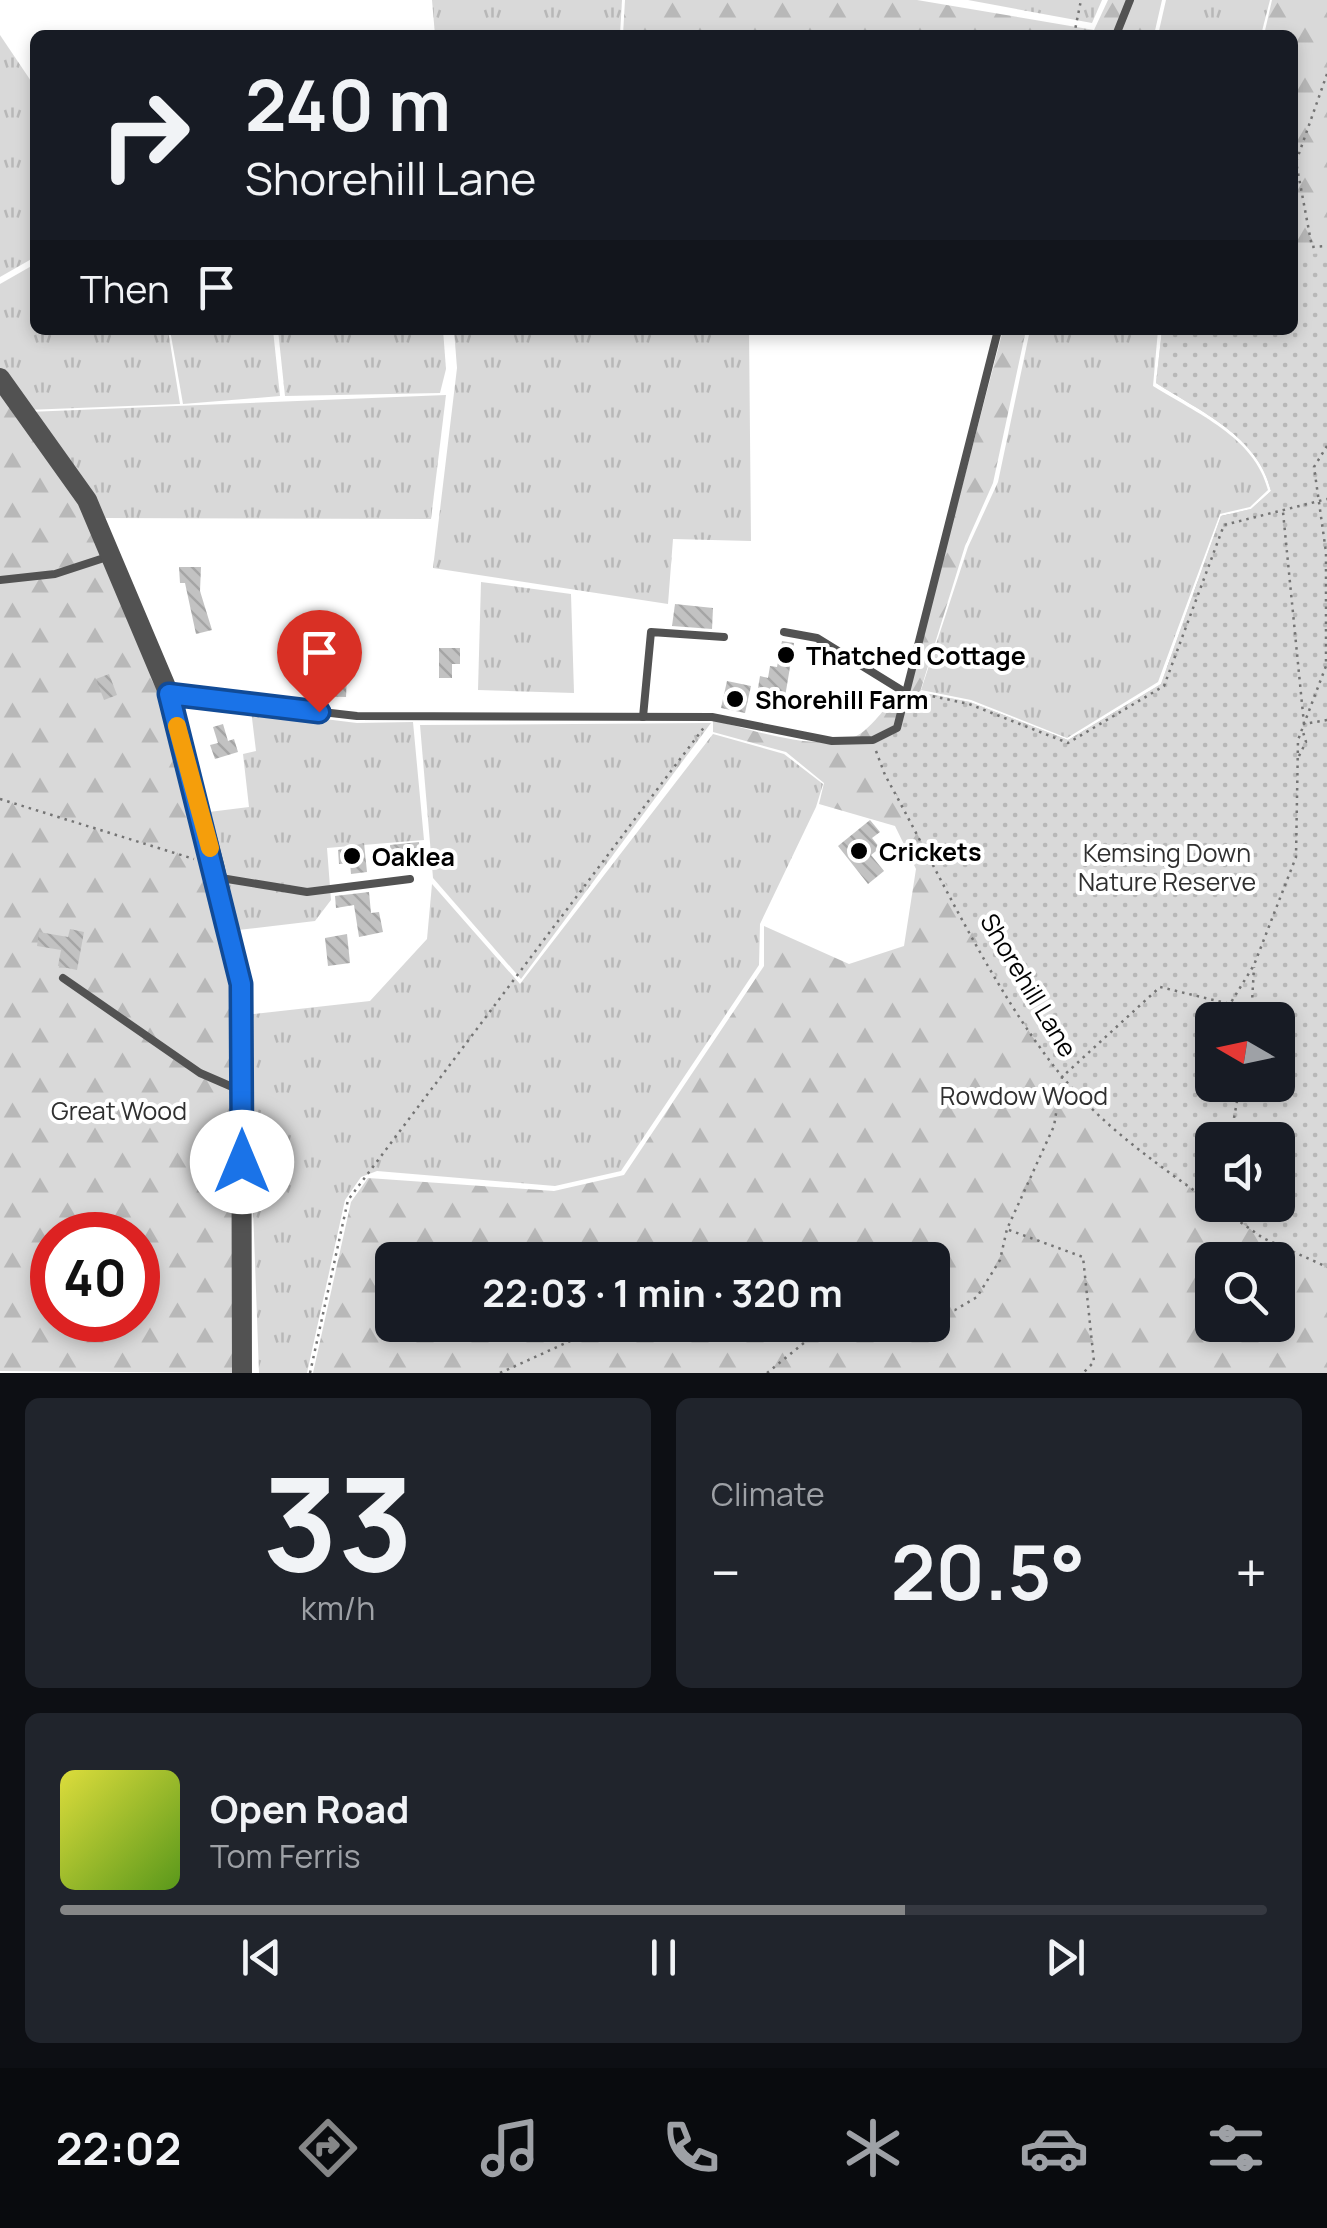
<!DOCTYPE html>
<meta charset="utf-8">
<style>
:root{--surface:#171b24;--page:#20242c;--text:#f1f3f6;--muted:#9ea1a6;--line:#363941;--accent:#858687}
body{margin:0;font-family:Manrope,sans-serif;background:var(--page);color:var(--text);height:100vh;display:flex;flex-direction:column;font-size:38px;white-space:nowrap}
*{box-sizing:border-box;margin:0}
p{font-size:32px;color:var(--muted)}
.icon{flex:none;width:55px;height:55px;fill:none;stroke:currentColor;stroke-width:2;stroke-linecap:round;stroke-linejoin:round}
.map{position:relative;height:1373px;overflow:hidden}
.panel{display:flex;flex-direction:column;gap:25px;padding:25px;background:#0d0f14;flex:1}
.panel>*{flex:none}
.guide{position:absolute;left:30px;top:30px;width:1268px;height:305px;border-radius:15px;box-shadow:0 5px 15px #0003;background:#171b24;color:var(--text);overflow:hidden}
.needle{width:65px;rotate:279deg}
.fabs{position:absolute;left:1195px;top:1002px;display:grid;gap:20px}
.fabs a{display:grid;place-items:center;width:100px;height:100px;border-radius:15px;background:var(--surface);box-shadow:0 5px 15px #0003;font-size:50px}
.speed{position:absolute;left:30px;top:1212px;display:flex;gap:20px;font-size:50px;font-weight:700;text-align:center}
.speed>*{display:grid;place-content:center;width:130px;height:130px;border-radius:50%;background:var(--surface);box-shadow:0 5px 15px #0003;line-height:1}
.speed .limit{border:15px solid #d22;background:#fff;color:#111}
.pin{position:absolute;display:grid;place-items:center;width:85px;height:85px;color:#fff;margin:-102px -42px;border-radius:50% 50% 50% 0;rotate:-45deg;box-shadow:0 0 10px #0007}
.pin .icon{rotate:45deg}
.me{position:absolute;width:110px;margin:-55px;rotate:0deg;stroke-linejoin:round;filter:drop-shadow(0 0 8px #0008)}
.turn{display:flex;align-items:center;gap:35px;height:210px;padding:0 50px;font-size:45px}
.turn .icon{width:130px;height:130px;stroke-width:2.5}
.turn b{display:block;font-size:70px;line-height:85px}
.then{display:flex;align-items:center;height:95px;padding:0 50px;background:#0003;gap:20px;font-size:38px}
.big{font-size:75px;font-weight:700;line-height:1.1}
.panel .card{flex:1;display:flex;flex-direction:column;justify-content:center;gap:15px;min-width:0;padding:0 35px;border-radius:15px;background:var(--page)}
.panel .dial{align-items:center;gap:0}
.dial b{font-size:130px;line-height:1}
.song{display:flex;align-items:center;gap:30px}
.cover{width:120px;height:120px;border-radius:15px;background:linear-gradient(135deg,hsl(60 70% 55%),hsl(90 70% 35%))}
.played{height:10px;border-radius:5px;background:linear-gradient(90deg,var(--accent) 70%,var(--line) 70%)}
.keys{display:flex;justify-content:space-around;direction:ltr}
.heat{display:flex;justify-content:space-between;align-items:center;font-size:55px;direction:ltr}
.panel .tiles{flex:1;display:grid;gap:25px;grid-template-columns:1fr 1fr}
.card:last-child{grid-column:span 2}
.trip{position:absolute;left:375px;top:1242px;width:575px;height:100px;border-radius:15px;background:var(--surface);box-shadow:0 5px 15px #0003;font-weight:700;line-height:100px;text-align:center}
.dock{display:flex;height:160px;justify-content:space-around;align-items:center;background:#090b0e;color:var(--muted)}
.dock .icon{width:70px;height:70px}
.dock .on{color:var(--accent)}
.dock b{font-size:45px;color:var(--text)}
.map>svg:first-child{display:block}
.grass{fill:url(#grass-tufts)}
.forest{fill:url(#forest-firs);fill-rule:evenodd}
.park{fill:url(#park-dots);fill-rule:evenodd}
.building{fill:url(#building-back-hatch)}
.lines{fill:none;stroke-linecap:round;stroke-linejoin:round}
.path{stroke:#747474;stroke-width:2.5;stroke-dasharray:2.5 5;stroke-linecap:butt}
.service{stroke:#525252;stroke-width:8}
.tertiary{stroke:#525252;stroke-width:20}
.route-casing{stroke:#114b97;stroke-width:25}
.route{stroke:#1a73e8;stroke-width:18}
.slow{stroke:#f59e0b;stroke-width:18}
.poi-dot{fill:#000;stroke:#fff;stroke-width:4}
.labels{text-anchor:middle;dominant-baseline:central;stroke-width:8;stroke-linejoin:round;paint-order:stroke}
.poi-label{font-size:25px;font-weight:bold;fill:#000;stroke:#fff;text-anchor:start}
.park-label{font-size:25px;fill:#303030;stroke:#fff}
.street-label{font-size:25px;fill:#000;stroke:#fff}
</style>
<div class="map">
<svg width="1327" height="1373" viewBox="0 0 1327 1373">
<defs>
<pattern id="grass-tufts" width="24" height="20" patternUnits="userSpaceOnUse" patternTransform="scale(2.5)"><rect width="24" height="20" fill="#d9d9d9"/><path d="M3 7l-1-3M5 7V3M7 7l1-3M15 17l-1-3M17 17v-4M19 17l1-3" fill="none" stroke="#b8b8b8"/></pattern>
<pattern id="forest-firs" width="22" height="20" patternUnits="userSpaceOnUse" patternTransform="scale(2.5)"><rect width="22" height="20" fill="#d9d9d9"/><path d="M5 1l3.5 6h-7zM16 11l3.5 6h-7z" fill="#b8b8b8"/></pattern>
<pattern id="park-dots" width="8" height="8" patternUnits="userSpaceOnUse" patternTransform="scale(2.5)"><rect width="8" height="8" fill="#d9d9d9"/><path d="M2 2h.1M6 6h.1" fill="none" stroke="#b8b8b8" stroke-width="1.8" stroke-linecap="round"/></pattern>
<pattern id="building-back-hatch" width="6" height="6" patternUnits="userSpaceOnUse" patternTransform="scale(2.5)"><rect width="6" height="6" fill="#c2c2c2"/><path d="M-1 5l2 2M0 0l6 6M5-1l2 2" fill="none" stroke="#a5a5a5"/></pattern>
</defs>
<rect width="100%" height="100%" fill="#fff"/>
<g class="grass">
<path d="M 432,0 L 622,0 L 620,35 L 435,35 Z"/>
<path d="M 968,0 L 1102,0 L 1092,23 Z"/>
<path d="M 1166,0 L 1270,0 L 1261,35 L 1158,35 Z"/>
<path d="M 0,35 L 35,87 L 35,257 L 0,277 Z"/>
<path d="M 35,264 L 35,330 L 168,330 L 180,404 L 26,410 L 0,372 L 0,284 Z"/>
<path d="M 170,330 L 273,330 L 280,396 L 183,404 Z"/>
<path d="M 278,330 L 443,330 L 446,369 L 440,393 L 285,396 Z"/>
<path d="M 454,330 L 749,330 L 751,541 L 673,539 L 668,604 L 433,568 L 457,368 Z"/>
<path d="M 1030,330 L 1158,330 L 1153,386 C 1196,413 1255,437 1268,490 L 1250,507 L 1220,514 L 1158,682 L 1067,738 L 971,700 L 921,690 L 968,547 L 998,482 Z"/>
<path d="M 446,395 L 431,519 L 101,518 L 28,412 Z"/>
<path d="M 481,582 L 571,594 L 574,693 L 478,690 Z"/>
<path d="M 251,710 L 357,723 L 413,722 L 424,840 L 327,848 L 331,900 L 315,921 L 238,930 L 209,812 L 249,807 L 243,754 L 256,751 Z"/>
<path d="M 711,723 L 521,979 L 433,878 L 420,725 Z"/>
<path d="M 713,734 L 784,754 L 823,784 L 816,807 L 760,924 L 759,965 L 621,1171 L 555,1186 L 377,1171 L 361,1177 L 345,1200 L 307,1373 L 259,1373 L 246,1015 L 370,1001 L 427,939 L 432,884 L 520,984 Z"/>
</g>
<g class="forest">
<path d="M 625,0 L 917,0 L 1094,30 L 1108,0 L 1162,0 L 1154,35 L 623,35 Z"/>
<path d="M 1272,0 L 1327,0 L 1327,1373 L 313,1373 L 351,1202 L 368,1178 L 554,1191 L 624,1175 L 764,966 L 764,926 L 849,964 L 904,946 L 916,869 L 895,826 L 819,804 L 824,783 L 786,752 L 713,732 L 713,720 C 750,729 832,758 864,731 C 881,717 889,699 909,689 L 1003,330 L 1026,330 L 993,483 L 965,546 L 920,692 L 970,702 L 1068,740 L 1161,684 L 1221,516 L 1251,509 L 1271,491 C 1258,436 1201,412 1156,383 L 1162,330 L 1292,330 L 1292,35 L 1264,35 ZM 1212,1020 L 1278,1020 L 1278,1085 L 1212,1085 ZM 1212,1140 L 1278,1140 L 1278,1205 L 1212,1205 ZM 392,1260 L 932,1260 L 932,1325 L 392,1325 ZM 1212,1260 L 1278,1260 L 1278,1325 L 1212,1325 Z"/>
<path d="M 0,386 L 84,501 L 162,697 L 233,979 L 247,1373 L 0,1371 ZM 52,1235 L 138,1235 L 138,1320 L 52,1320 Z"/>
</g>
<path class="park" d="M 1327,253 L 1327,1267 L 1263,1238 L 1216,1205 L 1278,1205 L 1278,1140 L 1212,1140 L 1212,1203 C 1158,1165 1103,1127 1060,1074 C 1015,1019 984,952 949,890 C 922,841 891,793 873,740 L 897,728 L 908,690 L 970,702 L 1068,740 L 1161,684 L 1221,516 L 1251,509 L 1271,491 C 1258,436 1201,412 1156,383 L 1162,330 L 1292,330 L 1293,255 ZM 1212,1020 L 1278,1020 L 1278,1085 L 1212,1085 Z"/>
<g class="building">
<path d="M 179,567 L 201,567 L 200,591 L 212,630 L 196,634 L 185,583 L 180,583 Z"/>
<path d="M 675,604 L 713,608 L 712,629 L 672,626 Z"/>
<path d="M 782,641 L 794,643 L 785,697 L 758,688 L 760,676 L 768,678 L 770,666 L 777,667 Z"/>
<path d="M 439,648 L 460,648 L 460,664 L 452,664 L 452,678 L 439,678 Z"/>
<path d="M 109,674 L 117,695 L 104,700 L 96,679 Z"/>
<path d="M 309,674 L 347,675 L 346,697 L 308,696 Z"/>
<path d="M 727,681 L 751,686 L 745,713 L 721,708 Z"/>
<path d="M 223,724 L 228,741 L 234,739 L 238,752 L 215,759 L 210,745 L 218,743 L 213,727 Z"/>
<path d="M 870,820 L 880,832 L 872,838 L 880,848 L 871,855 L 884,871 L 868,884 L 838,846 Z"/>
<path d="M 419,842 L 420,856 L 391,858 L 390,845 Z"/>
<path d="M 364,843 L 367,872 L 351,874 L 350,863 L 339,864 L 338,850 Z"/>
<path d="M 369,892 L 371,913 L 379,912 L 383,932 L 359,937 L 354,905 L 336,908 L 335,896 Z"/>
<path d="M 70,929 L 84,932 L 77,970 L 58,966 L 61,950 L 37,946 L 39,932 L 68,937 Z"/>
<path d="M 347,934 L 350,963 L 328,966 L 325,938 Z"/>
</g>
<g class="lines">
<g class="path">
<path d="M 1074,35 L 1081,0"/>
<path d="M 1327,74 L 1296,162 L 1312,247 L 1327,246"/>
<path d="M 1327,446 L 1314,467 L 1326,552 L 1326,666 L 1304,724 L 1327,720"/>
<path d="M 918,693 L 969,704 L 1068,743 L 1164,686 L 1224,525 L 1327,499"/>
<path d="M 876,751 L 885,775 C 938,871 992,989 1060,1074 C 1102,1126 1158,1165 1212,1203"/>
<path d="M 1299,756 L 1306,742 L 1303,732"/>
<path d="M 0,799 L 194,859"/>
<path d="M 1231,1005 L 1251,1016"/>
<path d="M 1251,1020 L 1254,967"/>
<path d="M 1230,1140 L 1240,1085"/>
<path d="M 1216,1205 L 1263,1238 L 1327,1267"/>
<path d="M 1009,1230 L 1083,1257 L 1094,1362 L 1083,1373"/>
<path d="M 932,1311 L 955,1310 L 977,1297 L 1000,1260 L 1007,1229 L 1054,1126 L 1062,1077 L 1160,987 L 1230,1004 L 1254,965 L 1296,857 L 1298,740 L 1304,724 L 1283,512"/>
<path d="M 310,1373 L 348,1200 L 705,726"/>
<path d="M 500,1373 L 603,1326 L 685,1325"/>
<path d="M 767,1373 L 826,1325"/>
</g>
<g class="service">
<path d="M 1116,35 L 1130,0"/>
<path d="M 0,580 L 55,574 L 107,557"/>
<path d="M 784,632 L 817,638 L 906,693"/>
<path d="M 173,695 L 357,716 L 712,717 L 832,741 L 873,740 L 897,728 L 998,330"/>
<path d="M 643,717 L 651,632 L 724,637"/>
<path d="M 221,878 L 307,892 L 410,879"/>
<path d="M 63,978 L 200,1073 L 237,1089"/>
</g>
<path class="tertiary" d="M 0,378 L 87,500 L 169,694 L 214,865 L 241,984 L 242,1373"/>
</g>
<g class="lines">
<defs>
<path id="route" d="M 242,1162 L 241,984 L 169,694 L 319,712"/>
</defs>
<use href="#route" class="route-casing"/>
<use href="#route" class="route"/>
<path class="slow" d="M 177,726 L 210,848"/>
</g>
<g class="poi-dot">
<circle cx="786" cy="655" r="10"/>
<circle cx="735" cy="699" r="10"/>
<circle cx="859" cy="851" r="10"/>
<circle cx="352" cy="856" r="10"/>
</g>
<g class="labels">
<g class="poi-label">
<text x="806" y="655">Thatched Cottage</text>
<text x="755" y="699">Shorehill Farm</text>
<text x="879" y="851">Crickets</text>
<text x="372" y="856">Oaklea</text>
</g>
<g class="park-label">
<text x="1167" y="852">Kemsing Down<tspan x="1167" dy="29">Nature Reserve</tspan></text>
<text x="1024" y="1095">Rowdow Wood</text>
<text x="119" y="1110">Great Wood</text>
</g>
<g class="street-label">
<text transform="translate(1029 985) rotate(59)">Shorehill Lane</text>
</g>
</g>
</svg>
<div class="fabs">
<a><svg class="needle" viewBox="-14 -14 28 28"><path d="M0-13l5 13h-10z" fill="#e53935"/><path d="M0 13l5-13h-10z" fill="#9ea1a6"/></svg></a>
<a><svg class="icon" aria-label="sound" viewBox="0 0 24 24"><path d="M4 9h4l5-4v14l-5-4H4zM17 9q2 3 0 6"/></svg></a>
<a><svg class="icon" aria-label="search" viewBox="0 0 24 24"><circle cx="10" cy="10" r="6"/><path d="M15 15l6 6"/></svg></a>
</div>
<div class="speed"><div class="limit">40</div></div>
<div class="pin" style="left:319px;top:712px;background:#d93025"><svg class="icon" aria-label="arrive" viewBox="0 0 24 24"><path d="M6 21V4h12l-3 4 3 4H6"/></svg></div>
<svg class="me" style="left:242px;top:1162px" viewBox="-20 -20 40 40"><circle r="19" fill="#fff"/><path d="M0-13L10 11 0 6-10 11z" fill="#1a73e8"/></svg>
<div class="trip">22:03 · 1 min · 320 m</div>
<div class="guide">
<div class="turn"><svg class="icon" aria-label="right" viewBox="0 0 24 24"><path d="M7 20v-9h11M14 6l5 5-5 5"/></svg><div><b>240 m</b>Shorehill Lane</div></div>
<div class="then">Then<svg class="icon" aria-label="arrive" viewBox="0 0 24 24"><path d="M6 21V4h12l-3 4 3 4H6"/></svg></div>
</div>
</div>
<section class="panel">
<div class="tiles">
<div class="card dial"><b>33</b><p>km/h</p></div>
<div class="card"><p>Climate</p>
<div class="heat"><a>−</a><b class="big">20.5°</b><a>+</a></div>
</div>
<div class="card">
<div class="song"><i class="cover"></i><div><b>Open Road</b><p>Tom Ferris</p></div></div>
<div class="played"></div>
<div class="keys"><svg class="icon" aria-label="previous" viewBox="0 0 24 24"><path d="M18 5L8 12l10 7zM5 5v14"/></svg><svg class="icon" aria-label="pause" viewBox="0 0 24 24"><path d="M8 5v14M16 5v14"/></svg><svg class="icon" aria-label="next" viewBox="0 0 24 24"><path d="M6 5l10 7-10 7zM19 5v14"/></svg></div>
</div>
</div>
</section>
<nav class="dock">
<b>22:02</b>
<svg class="icon on" aria-label="directions" viewBox="0 0 24 24"><path d="M12 3l9 9-9 9-9-9zM9 14v-3h6M13 9l2 2-2 2"/></svg>
<svg class="icon" aria-label="music" viewBox="0 0 24 24"><path d="M9 18V5l10-2v13"/><circle cx="6" cy="18" r="3"/><circle cx="16" cy="16" r="3"/></svg>
<svg class="icon" aria-label="phone" viewBox="0 0 24 24"><path d="M5 4h4l2 5-3 2q2 4 5 5l2-3 5 2v4C11 20 4 13 5 4z"/></svg>
<svg class="icon" aria-label="climate" viewBox="0 0 24 24"><path d="M12 3v18M4 7l16 10M4 17L20 7"/></svg>
<svg class="icon" aria-label="car" viewBox="0 0 24 24"><path d="M5 17H2v-5l4-1 3-4h7l3 4 3 1v5h-3M9 17h6M6 11h13"/><circle cx="7" cy="17" r="2"/><circle cx="17" cy="17" r="2"/></svg>
<svg class="icon" aria-label="filters" viewBox="0 0 24 24"><path d="M4 7h16M4 17h16"/><circle cx="9" cy="7" r="2"/><circle cx="15" cy="17" r="2"/></svg>
</nav>
